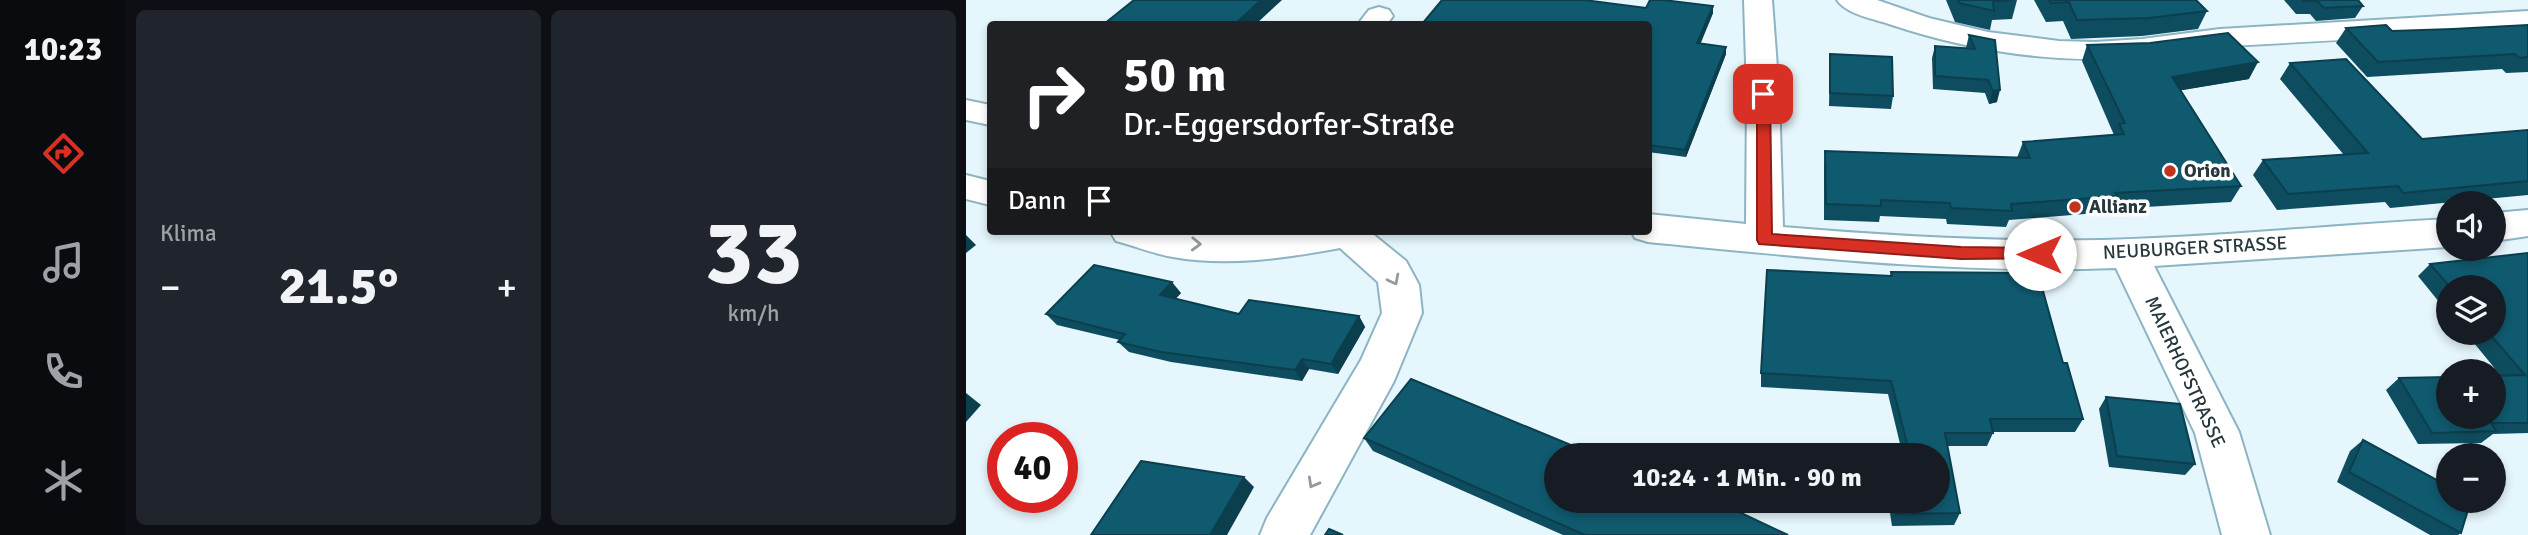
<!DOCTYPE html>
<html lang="de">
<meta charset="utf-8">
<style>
:root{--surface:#171b24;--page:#20242c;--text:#f1f3f6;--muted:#9ea1a6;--accent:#d93025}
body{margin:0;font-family:Signika,sans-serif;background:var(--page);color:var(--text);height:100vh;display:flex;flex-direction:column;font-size:26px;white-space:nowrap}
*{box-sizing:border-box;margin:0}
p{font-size:23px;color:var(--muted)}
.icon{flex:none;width:38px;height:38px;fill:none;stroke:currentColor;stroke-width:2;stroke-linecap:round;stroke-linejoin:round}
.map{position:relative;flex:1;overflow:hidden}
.drawer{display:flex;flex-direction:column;gap:10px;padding:10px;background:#0d0f14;width:840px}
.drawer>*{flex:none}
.banner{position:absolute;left:21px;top:21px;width:665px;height:214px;border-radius:7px;box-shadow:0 4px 10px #0003;background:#202124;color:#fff;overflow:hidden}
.controls{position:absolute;left:1470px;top:191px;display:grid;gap:14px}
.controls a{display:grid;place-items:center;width:70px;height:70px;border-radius:50%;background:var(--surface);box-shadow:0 4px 10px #0003;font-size:35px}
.speed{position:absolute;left:21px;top:422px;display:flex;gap:14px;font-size:35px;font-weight:700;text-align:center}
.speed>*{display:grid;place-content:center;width:91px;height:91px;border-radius:50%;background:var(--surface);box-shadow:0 4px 10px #0003;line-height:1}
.speed .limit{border:10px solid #d22;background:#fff;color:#111}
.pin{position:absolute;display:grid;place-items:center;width:60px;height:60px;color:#fff;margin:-30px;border-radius:14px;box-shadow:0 4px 10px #0006}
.me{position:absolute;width:77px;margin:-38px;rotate:270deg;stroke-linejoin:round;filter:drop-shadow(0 0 5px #0008)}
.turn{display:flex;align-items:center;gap:24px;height:147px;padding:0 21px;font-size:32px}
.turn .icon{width:91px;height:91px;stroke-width:2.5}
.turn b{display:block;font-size:49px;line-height:60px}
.then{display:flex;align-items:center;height:66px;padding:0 21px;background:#0003;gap:14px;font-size:26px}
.big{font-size:52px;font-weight:700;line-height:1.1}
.drawer .widget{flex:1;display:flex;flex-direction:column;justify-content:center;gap:10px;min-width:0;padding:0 24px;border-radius:10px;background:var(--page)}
.drawer .dial{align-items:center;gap:0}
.dial b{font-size:91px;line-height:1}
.heat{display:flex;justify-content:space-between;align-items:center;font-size:38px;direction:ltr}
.drawer .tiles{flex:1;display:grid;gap:10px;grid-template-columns:repeat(2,1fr)}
.trip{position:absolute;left:578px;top:443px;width:406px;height:70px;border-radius:35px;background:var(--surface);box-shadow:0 4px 10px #0003;font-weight:700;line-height:70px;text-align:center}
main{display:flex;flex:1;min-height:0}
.menu{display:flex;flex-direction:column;width:126px;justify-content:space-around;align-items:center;background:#090b0e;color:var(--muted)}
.menu .icon{width:49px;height:49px}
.menu .selected{color:var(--accent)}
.menu b{font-size:32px;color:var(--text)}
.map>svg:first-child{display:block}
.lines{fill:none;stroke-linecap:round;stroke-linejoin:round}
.minor-casing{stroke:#8cb4c2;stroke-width:4}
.minor{fill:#fff;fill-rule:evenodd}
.wall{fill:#0e4d5f}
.shaded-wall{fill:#0b3f4e}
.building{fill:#105a6f;stroke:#0b3f4e;stroke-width:2}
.oneway{stroke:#939b9e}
.route{fill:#d93025;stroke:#8d1f18;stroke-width:2}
.poi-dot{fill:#c13520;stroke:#fff;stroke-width:2.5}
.labels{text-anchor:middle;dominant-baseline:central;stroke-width:7;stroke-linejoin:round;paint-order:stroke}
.poi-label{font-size:19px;font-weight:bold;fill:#27373d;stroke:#fff;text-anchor:start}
.street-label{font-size:19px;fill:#27373d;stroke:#fff}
</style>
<main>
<nav class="menu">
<b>10:23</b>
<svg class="icon selected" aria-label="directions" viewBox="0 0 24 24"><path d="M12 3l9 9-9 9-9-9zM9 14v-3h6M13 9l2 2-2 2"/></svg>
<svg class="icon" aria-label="music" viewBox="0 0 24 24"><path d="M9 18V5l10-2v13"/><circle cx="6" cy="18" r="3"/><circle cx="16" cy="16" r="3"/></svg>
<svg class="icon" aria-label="phone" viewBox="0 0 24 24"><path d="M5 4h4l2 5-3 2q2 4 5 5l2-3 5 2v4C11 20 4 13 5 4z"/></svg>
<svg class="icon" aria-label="climate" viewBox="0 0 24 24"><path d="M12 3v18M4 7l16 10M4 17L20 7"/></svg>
</nav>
<section class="drawer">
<div class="tiles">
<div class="widget"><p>Klima</p>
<div class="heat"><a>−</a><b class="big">21.5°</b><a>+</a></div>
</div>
<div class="widget dial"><b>33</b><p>km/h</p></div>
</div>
</section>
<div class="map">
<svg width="1562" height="535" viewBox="0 0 1562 535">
<rect width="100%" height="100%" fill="#e5f6fc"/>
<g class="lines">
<defs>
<g id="minor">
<path d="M 778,0 L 806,0 L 813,94 L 817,227 C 924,236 1030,242 1137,240 C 1252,237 1367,225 1482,219 L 1482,247 L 1188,266 L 1273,432 L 1304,535 L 1256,535 L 1229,433 L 1150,268 C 993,274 837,257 682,242 L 669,238 L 665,231 L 682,231 L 682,214 L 780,224 L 781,94 Z"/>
<path d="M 871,0 L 911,0 L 963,18 L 1022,32 L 1093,41 L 1129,42 L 1176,39 L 1254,29 L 1562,11 L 1562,29 C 1463,35 1364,41 1264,46 C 1231,48 1198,56 1164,58 C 1082,63 1001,50 923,24 C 908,19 880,14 871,0 Z"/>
<path d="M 413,7 L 423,10 L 427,16 L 421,24 L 392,24 L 403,10 Z"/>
<path d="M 0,100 L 24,105 L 24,125 L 0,120 Z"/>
<path d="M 0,175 L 24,181 L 24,205 L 0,199 Z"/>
<path d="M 1562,210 L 1562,236 L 1528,241 L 1528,213 Z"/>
<path d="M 144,231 L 403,231 L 440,261 L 453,285 L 456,313 L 428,381 L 344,535 L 294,535 L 301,518 L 395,360 L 416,313 L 412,282 L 374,248 C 320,258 262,267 207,257 C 188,254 169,246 150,241 Z"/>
</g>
</defs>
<use href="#minor" class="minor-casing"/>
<use href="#minor" class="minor"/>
</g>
<g class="wall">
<path d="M 980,0 L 1051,0 L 1046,19 L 1026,20 L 1024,30 L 989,22 Z"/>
<path d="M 1068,0 L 1230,0 L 1241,11 L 1232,29 L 1176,36 L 1105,39 L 1097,21 L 1080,22 Z"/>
<path d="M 1318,0 L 1392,0 L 1397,6 L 1389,18 L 1350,21 L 1344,14 L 1330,14 Z"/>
<path d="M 747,6 L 747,13 L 734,43 L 760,47 L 760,54 L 720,157 L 682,152 L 682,24 L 680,8 Z"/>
<path d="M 1562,25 L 1562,72 L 1540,73 L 1536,69 L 1401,77 L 1370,43 L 1380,28 L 1426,31 L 1487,29 Z"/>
<path d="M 1003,35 L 1029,40 L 1031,102 L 1023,104 L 1019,93 L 967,89 L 966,58 L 969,46 L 1000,48 Z"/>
<path d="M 1121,45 L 1283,79 L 1215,90 L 1275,186 L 1265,202 L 1145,209 L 1143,212 L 1043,220 L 1040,227 L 981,224 L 980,219 L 914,216 L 913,222 L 858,220 L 858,167 L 859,151 L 1051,158 L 1057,142 L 1148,135 L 1116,61 Z"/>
<path d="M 864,54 L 927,96 L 925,109 L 863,106 Z"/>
<path d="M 1324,63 L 1456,139 L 1562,130 L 1562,195 L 1424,208 L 1419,202 L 1311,210 L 1287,175 L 1297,160 L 1378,155 L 1314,79 Z"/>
<path d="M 1562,253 L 1562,433 L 1527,434 L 1515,443 L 1452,444 L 1420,390 L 1433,378 L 1535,376 L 1499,332 L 1528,332 L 1528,287 L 1482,287 L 1482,313 L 1452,276 L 1464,264 Z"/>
<path d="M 925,272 L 1097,363 L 1117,419 L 1109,432 L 1027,432 L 1027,433 L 1021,446 L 981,446 L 994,513 L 988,525 L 926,526 L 922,500 L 971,500 L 971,455 L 918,455 L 919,448 L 935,448 L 922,394 L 795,387 L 795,373 L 924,276 Z"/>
<path d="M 215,293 L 209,299 L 273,314 L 393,316 L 399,327 L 372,374 L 343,369 L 336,381 L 205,362 L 163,352 L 152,342 L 154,340 L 91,325 L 80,314 Z"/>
<path d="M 1140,397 L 1229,464 L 1219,475 L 1143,467 L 1133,409 Z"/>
<path d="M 398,438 L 822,535 L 597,535 L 407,451 Z"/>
<path d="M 1397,440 L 1495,533 L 1492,535 L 1464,535 L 1371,482 L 1384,451 Z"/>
</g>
<g class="shaded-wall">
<path d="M 295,0 L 316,0 L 290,24 L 269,24 Z"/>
<path d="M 747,6 L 747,13 L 732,50 L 731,43 Z"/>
<path d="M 760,47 L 760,54 L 720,157 L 719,150 Z"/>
<path d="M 1292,62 L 1283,79 L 1199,93 L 1206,77 Z"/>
<path d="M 1034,90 L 1031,102 L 1023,104 L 1027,91 Z"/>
<path d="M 0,235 L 10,245 L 0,253 Z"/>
<path d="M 206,282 L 215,293 L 203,306 L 194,295 Z"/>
<path d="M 393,316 L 399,327 L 372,374 L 365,364 Z"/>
<path d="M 336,359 L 343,369 L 336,381 L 329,370 Z"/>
<path d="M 0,393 L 15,405 L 0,422 Z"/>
<path d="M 278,477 L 288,487 L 261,535 L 244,535 Z"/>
</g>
<g class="building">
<path d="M 168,0 L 295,0 L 269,24 L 138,24 Z"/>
<path d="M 476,0 L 618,0 L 680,8 L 684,0 L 697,0 L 747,6 L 731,43 L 760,47 L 719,150 L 682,145 L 682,24 L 456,24 Z"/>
<path d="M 992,0 L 1046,0 L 1027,1 L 1028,11 L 993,3 Z"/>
<path d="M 1083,0 L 1230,0 L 1241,11 L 1183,18 L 1111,20 L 1103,2 L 1085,3 Z"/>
<path d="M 1336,0 L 1392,0 L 1397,6 L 1358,8 L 1351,1 L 1337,1 Z"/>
<path d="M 1420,25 L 1426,31 L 1487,29 L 1562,25 L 1562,57 L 1553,58 L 1549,54 L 1412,62 L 1380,28 Z"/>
<path d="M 1262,33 L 1292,62 L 1206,77 L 1275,186 L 1149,193 L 1151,196 L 1045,204 L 1046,211 L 985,208 L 984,203 L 915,200 L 915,206 L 860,204 L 859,151 L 1064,158 L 1057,142 L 1158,134 L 1153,124 L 1159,123 L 1121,45 L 1184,43 Z"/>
<path d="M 1003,35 L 1029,40 L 1034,90 L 1027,91 L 1022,80 L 969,76 L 969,46 L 1009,49 Z"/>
<path d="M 864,54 L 926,57 L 927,96 L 864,93 Z"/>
<path d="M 1380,59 L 1456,139 L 1562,130 L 1562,181 L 1437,193 L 1432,186 L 1322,194 L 1297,160 L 1402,153 L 1324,63 Z"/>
<path d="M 1562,253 L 1562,423 L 1525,423 L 1530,431 L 1466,433 L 1433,378 L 1482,377 L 1482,416 L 1528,416 L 1528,376 L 1559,375 L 1522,332 L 1528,332 L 1528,287 L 1484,287 L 1464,264 Z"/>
<path d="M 128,265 L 206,282 L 194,295 L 273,314 L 283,300 L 393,316 L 365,364 L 336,359 L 329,370 L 195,352 L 152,342 L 159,334 L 80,314 Z"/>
<path d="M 801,270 L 926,276 L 925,272 L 1072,273 L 1097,363 L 1101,363 L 1117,419 L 1024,419 L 1027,433 L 979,433 L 994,513 L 930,514 L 928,500 L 971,500 L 971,455 L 921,455 L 919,448 L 942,447 L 925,381 L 795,373 Z"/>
<path d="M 445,379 L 629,455 L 590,455 L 590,500 L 740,500 L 752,506 L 754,503 L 822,535 L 619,535 L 398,438 Z"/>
<path d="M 1140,397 L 1214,404 L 1229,464 L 1151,456 Z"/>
<path d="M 1397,440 L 1482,486 L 1482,500 L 1505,500 L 1495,533 L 1383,472 Z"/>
<path d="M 175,461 L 278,477 L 244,535 L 125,535 Z"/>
<path d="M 363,529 L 377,535 L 359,535 Z"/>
</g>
<defs><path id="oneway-chevron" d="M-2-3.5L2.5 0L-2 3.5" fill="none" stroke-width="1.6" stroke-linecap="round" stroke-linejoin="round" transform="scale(1.75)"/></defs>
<g class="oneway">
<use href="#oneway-chevron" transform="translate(230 244) rotate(2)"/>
<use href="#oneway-chevron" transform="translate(428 280) rotate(63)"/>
<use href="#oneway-chevron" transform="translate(347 483) rotate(119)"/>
</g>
<path class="route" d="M 797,90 L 804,94 L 806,234 L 995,247 L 1074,248 L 1082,254 L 1080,258 L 995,259 L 793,244 L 791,240 L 791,94 Z"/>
<g class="poi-dot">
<circle cx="1204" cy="171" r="7"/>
<circle cx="1109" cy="207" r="7"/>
</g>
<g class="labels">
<g class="poi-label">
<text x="1218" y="171">Orion</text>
<text x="1123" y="207">Allianz</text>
</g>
<g class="street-label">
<text transform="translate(1229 248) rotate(-3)">NEUBURGER STRASSE</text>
<text transform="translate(1219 372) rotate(65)">MAIERHOFSTRASSE</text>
</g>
</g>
</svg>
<div class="controls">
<a><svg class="icon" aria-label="sound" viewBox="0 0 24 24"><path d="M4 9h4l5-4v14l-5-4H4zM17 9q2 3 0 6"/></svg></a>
<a><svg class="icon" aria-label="layers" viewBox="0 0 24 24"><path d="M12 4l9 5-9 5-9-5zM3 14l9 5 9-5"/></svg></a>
<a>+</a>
<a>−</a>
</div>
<div class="speed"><div class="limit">40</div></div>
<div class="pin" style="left:797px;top:94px;background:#d93025"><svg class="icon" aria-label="arrive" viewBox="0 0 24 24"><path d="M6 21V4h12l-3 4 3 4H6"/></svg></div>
<svg class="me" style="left:1074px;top:254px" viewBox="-20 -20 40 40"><circle r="19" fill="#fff"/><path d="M0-13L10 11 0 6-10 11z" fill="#d93025"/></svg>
<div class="trip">10:24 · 1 Min. · 90 m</div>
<div class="banner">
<div class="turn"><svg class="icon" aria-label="right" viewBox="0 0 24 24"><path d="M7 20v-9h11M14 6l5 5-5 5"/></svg><div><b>50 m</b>Dr.-Eggersdorfer-Straße</div></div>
<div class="then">Dann<svg class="icon" aria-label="arrive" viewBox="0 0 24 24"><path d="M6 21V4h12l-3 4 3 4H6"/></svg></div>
</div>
</div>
</main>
